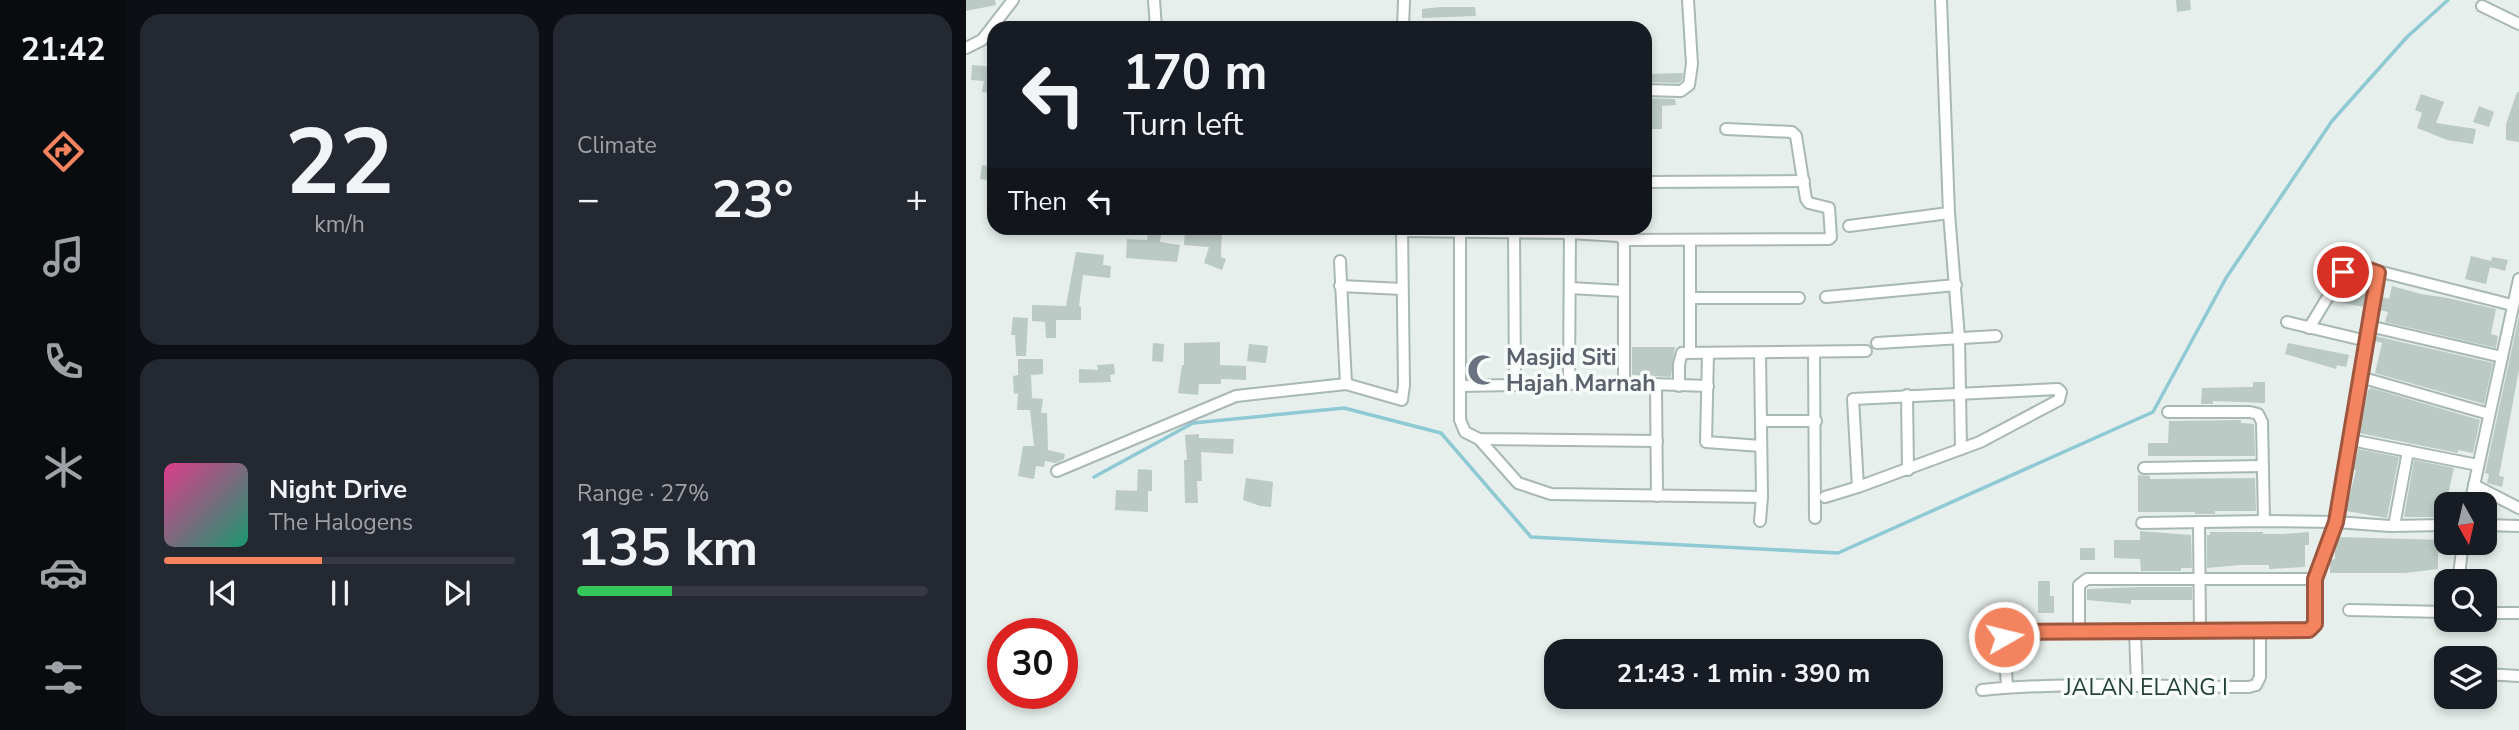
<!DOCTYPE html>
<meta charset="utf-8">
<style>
:root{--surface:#171b24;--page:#242831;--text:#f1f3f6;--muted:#9ea1a6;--line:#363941;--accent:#f4845f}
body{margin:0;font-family:"Nunito Sans",sans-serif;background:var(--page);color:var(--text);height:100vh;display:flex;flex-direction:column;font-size:26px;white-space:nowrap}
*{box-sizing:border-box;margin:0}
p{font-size:23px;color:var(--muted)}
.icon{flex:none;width:38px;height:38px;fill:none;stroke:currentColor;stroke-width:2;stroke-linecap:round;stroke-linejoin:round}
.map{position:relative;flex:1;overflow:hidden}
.sheet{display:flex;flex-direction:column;gap:14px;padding:14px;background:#0d0f14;width:840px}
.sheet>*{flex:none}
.guide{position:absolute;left:21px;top:21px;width:665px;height:214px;border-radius:21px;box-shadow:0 4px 10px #0003;background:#171b24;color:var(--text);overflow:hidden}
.needle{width:46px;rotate:172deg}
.buttons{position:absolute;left:1468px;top:492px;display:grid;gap:14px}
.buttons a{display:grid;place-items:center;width:63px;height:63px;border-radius:14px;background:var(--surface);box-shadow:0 4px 10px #0003;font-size:35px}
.speed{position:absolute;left:21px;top:618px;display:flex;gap:14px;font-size:35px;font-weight:700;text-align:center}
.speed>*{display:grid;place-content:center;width:91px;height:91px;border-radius:50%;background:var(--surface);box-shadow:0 4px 10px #0003;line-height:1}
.speed .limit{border:10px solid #d22;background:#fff;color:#111}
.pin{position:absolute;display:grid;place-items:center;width:60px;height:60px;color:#fff;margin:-30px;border:4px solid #fff;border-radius:50%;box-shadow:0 2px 7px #0007}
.me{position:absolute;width:77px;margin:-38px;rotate:82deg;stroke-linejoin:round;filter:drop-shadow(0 0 5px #0008)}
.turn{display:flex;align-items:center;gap:24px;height:147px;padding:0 21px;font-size:32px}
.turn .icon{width:91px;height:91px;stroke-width:2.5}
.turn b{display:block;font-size:49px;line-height:60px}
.then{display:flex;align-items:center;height:66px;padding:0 21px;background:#0003;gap:14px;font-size:26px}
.big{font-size:52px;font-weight:700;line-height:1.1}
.sheet .tile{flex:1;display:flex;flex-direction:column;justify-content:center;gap:10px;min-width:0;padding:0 24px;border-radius:21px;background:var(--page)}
.sheet .dial{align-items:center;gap:0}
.dial b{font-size:91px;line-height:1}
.song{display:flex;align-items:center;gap:21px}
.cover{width:84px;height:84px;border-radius:10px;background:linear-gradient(135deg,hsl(330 70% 55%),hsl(160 70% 35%))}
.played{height:7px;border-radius:4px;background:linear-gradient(90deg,var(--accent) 45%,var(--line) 45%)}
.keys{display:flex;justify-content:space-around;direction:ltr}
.heat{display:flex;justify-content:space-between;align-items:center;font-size:38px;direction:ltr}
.charge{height:10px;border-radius:5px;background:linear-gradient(90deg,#34c759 27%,var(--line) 0)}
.sheet .tiles{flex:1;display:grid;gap:14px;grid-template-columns:repeat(2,1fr)}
.trip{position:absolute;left:578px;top:639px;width:399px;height:70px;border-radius:21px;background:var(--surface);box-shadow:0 4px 10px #0003;font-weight:700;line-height:70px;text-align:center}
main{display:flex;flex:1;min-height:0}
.dock{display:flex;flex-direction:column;width:126px;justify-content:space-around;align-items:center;background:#090b0e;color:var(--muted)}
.dock .icon{width:49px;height:49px}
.dock .current{color:var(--accent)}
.dock b{font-size:32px;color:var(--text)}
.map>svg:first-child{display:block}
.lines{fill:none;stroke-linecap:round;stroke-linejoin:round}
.stream{stroke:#8ec9d4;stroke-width:3.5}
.building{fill:#bbcac4}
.minor-casing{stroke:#a8b8b2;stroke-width:14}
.minor{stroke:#fff;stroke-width:10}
.route-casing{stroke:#9f563e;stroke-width:18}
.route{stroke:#f4845f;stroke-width:12}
.labels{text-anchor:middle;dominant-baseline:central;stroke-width:7;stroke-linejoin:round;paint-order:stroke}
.worship-label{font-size:23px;font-weight:bold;fill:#5b616d;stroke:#f7fbf9;text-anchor:start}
.street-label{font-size:23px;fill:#24423a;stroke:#f7fbf9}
</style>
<main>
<nav class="dock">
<b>21:42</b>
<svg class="icon current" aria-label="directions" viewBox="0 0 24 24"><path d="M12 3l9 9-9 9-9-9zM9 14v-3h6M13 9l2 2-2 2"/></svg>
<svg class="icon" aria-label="music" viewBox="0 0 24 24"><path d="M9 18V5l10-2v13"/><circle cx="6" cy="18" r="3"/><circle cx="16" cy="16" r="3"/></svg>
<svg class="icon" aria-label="phone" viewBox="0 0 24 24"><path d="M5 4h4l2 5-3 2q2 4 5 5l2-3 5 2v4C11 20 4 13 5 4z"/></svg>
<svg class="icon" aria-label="climate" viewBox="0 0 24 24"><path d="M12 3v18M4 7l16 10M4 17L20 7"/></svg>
<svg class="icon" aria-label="car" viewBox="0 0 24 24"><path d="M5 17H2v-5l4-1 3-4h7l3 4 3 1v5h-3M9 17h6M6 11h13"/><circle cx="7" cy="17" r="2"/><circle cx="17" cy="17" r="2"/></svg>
<svg class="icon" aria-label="filters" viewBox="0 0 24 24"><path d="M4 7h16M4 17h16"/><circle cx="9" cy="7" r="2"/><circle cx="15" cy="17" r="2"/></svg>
</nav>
<section class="sheet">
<div class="tiles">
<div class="tile dial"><b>22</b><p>km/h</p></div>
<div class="tile"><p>Climate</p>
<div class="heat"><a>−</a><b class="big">23°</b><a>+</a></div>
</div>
<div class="tile">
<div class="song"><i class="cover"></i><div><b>Night Drive</b><p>The Halogens</p></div></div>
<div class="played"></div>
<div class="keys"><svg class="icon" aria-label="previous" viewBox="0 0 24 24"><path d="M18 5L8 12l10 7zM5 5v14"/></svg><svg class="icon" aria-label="pause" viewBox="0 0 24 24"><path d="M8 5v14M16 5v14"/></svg><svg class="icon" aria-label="next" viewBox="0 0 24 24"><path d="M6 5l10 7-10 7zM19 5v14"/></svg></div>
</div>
<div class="tile"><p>Range · 27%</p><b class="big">135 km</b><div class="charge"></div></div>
</div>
</section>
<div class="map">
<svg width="1553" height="730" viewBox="0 0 1553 730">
<rect width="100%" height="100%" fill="#e6efeb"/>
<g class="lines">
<path class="stream" d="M 128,477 L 227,423 L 378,408 L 475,433 L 565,537 L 872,553 L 1187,412 L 1260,278 L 1366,121 L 1441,37 L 1482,0"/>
</g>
<g class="building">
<path d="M 0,0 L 29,0 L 30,5 L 0,11 Z"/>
<path d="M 1210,0 L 1224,0 L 1225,10 L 1211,12 Z"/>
<path d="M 474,7 L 509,7 L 510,16 L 456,18 L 456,9 Z"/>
<path d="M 6,65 L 28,67 L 28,93 L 16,92 L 18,81 L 5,80 Z"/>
<path d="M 717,73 L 716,81 L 712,83 L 679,82 L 679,74 Z"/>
<path d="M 1551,92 L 1553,92 L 1553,142 L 1540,140 L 1540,124 Z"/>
<path d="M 1455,94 L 1478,102 L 1470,123 L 1510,129 L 1507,144 L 1481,140 L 1451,128 L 1456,113 L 1449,110 Z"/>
<path d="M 679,98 L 709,99 L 710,105 L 696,106 L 696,129 L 680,129 Z"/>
<path d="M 1513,106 L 1528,112 L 1523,127 L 1507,122 Z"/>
<path d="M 16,165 L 28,167 L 28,181 L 14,179 Z"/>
<path d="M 183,228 L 196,228 L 194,242 L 214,245 L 211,262 L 160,258 L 161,239 L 181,240 Z"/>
<path d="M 245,228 L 256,228 L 255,257 L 260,259 L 256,270 L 238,263 L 243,247 L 218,245 L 219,230 L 245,232 Z"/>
<path d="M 110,252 L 138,255 L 137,265 L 145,266 L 144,278 L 117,275 L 113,306 L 115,307 L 115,320 L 90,320 L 90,338 L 80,338 L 79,322 L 66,321 L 66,305 L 100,306 Z"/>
<path d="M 1505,256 L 1525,261 L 1526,257 L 1542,260 L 1539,271 L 1524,267 L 1520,284 L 1499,279 Z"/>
<path d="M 1426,286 L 1455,294 L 1482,298 L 1530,309 L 1525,334 L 1532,336 L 1530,348 L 1419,322 L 1422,312 L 1414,310 L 1416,297 L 1423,299 Z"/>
<path d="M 1375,291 L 1400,294 L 1398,307 L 1372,302 Z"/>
<path d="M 1553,316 L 1553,370 L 1533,476 L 1538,477 L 1536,487 L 1521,483 L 1523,474 L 1519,473 Z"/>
<path d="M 47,317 L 62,318 L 60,356 L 50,356 L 49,335 L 45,335 Z"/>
<path d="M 1409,336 L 1527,363 L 1518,404 L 1409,373 L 1416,343 L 1409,341 Z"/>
<path d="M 254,342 L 254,365 L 280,366 L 280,380 L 255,379 L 255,384 L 233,384 L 232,395 L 212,393 L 216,365 L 218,365 L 218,343 Z"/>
<path d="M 187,343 L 198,344 L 197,362 L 186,361 Z"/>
<path d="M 1322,343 L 1383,355 L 1380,367 L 1371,365 L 1370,369 L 1319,354 Z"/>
<path d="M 283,344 L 302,346 L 300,363 L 281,361 Z"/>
<path d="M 666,347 L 709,347 L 705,377 L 666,375 Z"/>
<path d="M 52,359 L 77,359 L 77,374 L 65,375 L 66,398 L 77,399 L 75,413 L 81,413 L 82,450 L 99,454 L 98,459 L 90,463 L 79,461 L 78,467 L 70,466 L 68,479 L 52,476 L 57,446 L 68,446 L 64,410 L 51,410 L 52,393 L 48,394 L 47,376 L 52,375 Z"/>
<path d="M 148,364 L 149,374 L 144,375 L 145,382 L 113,383 L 113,369 L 132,370 L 131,365 Z"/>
<path d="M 1287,382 L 1299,382 L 1299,403 L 1247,401 L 1247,404 L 1235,404 L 1236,388 L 1287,387 Z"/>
<path d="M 1405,388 L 1514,420 L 1507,453 L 1492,450 L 1492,453 L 1393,433 L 1402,390 Z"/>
<path d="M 1275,420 L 1275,423 L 1288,424 L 1289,456 L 1182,456 L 1182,443 L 1202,443 L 1203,421 Z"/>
<path d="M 233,434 L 233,438 L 268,439 L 267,454 L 235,452 L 236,481 L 231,481 L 232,503 L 219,503 L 218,460 L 221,460 L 219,435 Z"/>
<path d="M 1392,449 L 1433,457 L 1421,518 L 1380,511 L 1388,478 L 1390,470 L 1387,470 Z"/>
<path d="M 1448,460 L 1488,468 L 1477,517 L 1438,517 Z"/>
<path d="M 172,469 L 186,470 L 186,491 L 182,491 L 182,512 L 149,510 L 150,490 L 171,491 Z"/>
<path d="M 1172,475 L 1184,476 L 1184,479 L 1289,478 L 1290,511 L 1249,511 L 1249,514 L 1229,514 L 1229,512 L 1172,512 Z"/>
<path d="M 280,478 L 307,482 L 305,507 L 294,506 L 277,500 Z"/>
<path d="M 1174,531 L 1225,535 L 1226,568 L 1215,568 L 1215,571 L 1175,571 L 1174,559 L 1148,558 L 1148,540 L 1174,540 Z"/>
<path d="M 1244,532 L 1297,532 L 1297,534 L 1317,534 L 1343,532 L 1343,545 L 1339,545 L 1339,567 L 1303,569 L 1303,565 L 1275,565 L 1241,568 L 1241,535 L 1244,535 Z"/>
<path d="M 1373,537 L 1477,540 L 1477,553 L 1472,553 L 1472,569 L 1439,573 L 1364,573 L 1364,560 L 1369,559 L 1369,547 Z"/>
<rect x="1114" y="548" width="15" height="12"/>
<path d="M 1072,581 L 1084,581 L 1084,596 L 1088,596 L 1088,613 L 1072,613 Z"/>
<path d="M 1174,587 L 1226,587 L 1226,600 L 1165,600 L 1165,604 L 1121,600 L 1121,589 Z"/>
</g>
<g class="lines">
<defs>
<g id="minor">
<path d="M 188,0 L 190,28"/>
<path d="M 975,0 L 983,213 L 993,338 L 995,449"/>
<path d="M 1516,6 L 1553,24"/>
<path d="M 437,28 L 438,0"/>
<path d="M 0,48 L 16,40 L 47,0"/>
<path d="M 679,90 L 715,91 L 723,85 L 726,64 L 722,0"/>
<path d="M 679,182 L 838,181"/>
<path d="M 883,226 L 983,213"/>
<path d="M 494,228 L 494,420 L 499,432 L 513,439 L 691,441"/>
<path d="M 548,228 L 549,385"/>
<path d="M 436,231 L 604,233 L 653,236 L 658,240 L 863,239 L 865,237 L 863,208 L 843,203 L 840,199 L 830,136 L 826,132 L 760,129"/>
<path d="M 374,261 L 380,384"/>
<path d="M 374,286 L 436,289"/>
<path d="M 604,288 L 657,291"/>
<path d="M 860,297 L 990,285"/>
<path d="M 724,298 L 833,298"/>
<path d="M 1321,322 L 1401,341"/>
<path d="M 1403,326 L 1536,357 L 1504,504"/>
<path d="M 1343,328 L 1377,272 L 1382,267 L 1388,265 L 1546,305"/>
<path d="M 911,343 L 1030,336"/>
<path d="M 724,352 L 724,241"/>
<path d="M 848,352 L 849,518"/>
<path d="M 742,353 L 740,442 L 795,446"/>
<path d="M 1536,357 L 1553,279"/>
<path d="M 1394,377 L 1523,414"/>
<path d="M 658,383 L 658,228"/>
<path d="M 603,384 L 604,228"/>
<path d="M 494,386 L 658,383 L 742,386"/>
<path d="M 690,386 L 691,496"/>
<path d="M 713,386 L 713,364 L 716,353 L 900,351"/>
<path d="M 941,395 L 942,470"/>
<path d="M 1202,412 L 1284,412 L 1292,414 L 1296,422 L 1298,521"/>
<path d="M 796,421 L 850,421"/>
<path d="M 513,439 L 552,483 L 585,494 L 796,497 L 794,354"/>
<path d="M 1385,440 L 1512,465"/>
<path d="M 1178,468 L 1297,466"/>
<path d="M 91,471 L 270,396 L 380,384 L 436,400 L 438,385 L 436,228"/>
<path d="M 1508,485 L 1553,508"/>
<path d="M 859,497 L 892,487 L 1014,442 L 1093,400 L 1095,392 L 1092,389 L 887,399 L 892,487"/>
<path d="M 794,521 L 796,497"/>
<path d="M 1233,522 L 1234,631"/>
<path d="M 1176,523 L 1298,521 L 1370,522 L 1424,526 L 1480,525"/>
<path d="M 1519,525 L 1553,526"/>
<path d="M 1428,526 L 1442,451"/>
<path d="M 1493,575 L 1497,542"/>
<path d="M 1383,610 L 1480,612"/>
<path d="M 1519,613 L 1553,613"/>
<path d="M 1169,631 L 1171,686"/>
<path d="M 1113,632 L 1113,585 L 1121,579 L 1349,579"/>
<path d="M 1519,674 L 1553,676"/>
<path d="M 1041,687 L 1038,637 L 1043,632 L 1343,630 L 1349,624 L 1349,579 L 1370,522 L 1412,273"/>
<path d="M 1016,690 C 1104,681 1195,687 1283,687 L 1290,685 L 1294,677 L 1294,631"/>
</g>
</defs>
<use href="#minor" class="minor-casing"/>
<use href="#minor" class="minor"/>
</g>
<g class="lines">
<defs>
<path id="route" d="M 1038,637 L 1043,632 L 1343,630 L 1349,624 L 1349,579 L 1370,522 L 1412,273 C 1399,269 1387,261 1377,272"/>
</defs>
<use href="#route" class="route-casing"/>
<use href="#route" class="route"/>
</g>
<defs>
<symbol id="mosque-bare" viewBox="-9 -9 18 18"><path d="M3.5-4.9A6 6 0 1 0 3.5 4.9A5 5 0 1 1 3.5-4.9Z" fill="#6b7280" stroke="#f7fbf9" stroke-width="2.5" paint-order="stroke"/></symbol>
</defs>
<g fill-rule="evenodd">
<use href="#mosque-bare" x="495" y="348" width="44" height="44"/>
</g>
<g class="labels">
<g class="worship-label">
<text x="540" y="357">Masjid Siti<tspan x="540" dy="26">Hajah Marnah</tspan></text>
</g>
<g class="street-label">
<text x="1180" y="687">JALAN ELANG I</text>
</g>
</g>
</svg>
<div class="buttons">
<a><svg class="needle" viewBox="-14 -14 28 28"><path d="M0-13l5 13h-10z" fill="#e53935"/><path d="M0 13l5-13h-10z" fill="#9ea1a6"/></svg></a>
<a><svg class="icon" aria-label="search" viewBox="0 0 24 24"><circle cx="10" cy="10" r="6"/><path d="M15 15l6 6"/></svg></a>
<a><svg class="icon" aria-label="layers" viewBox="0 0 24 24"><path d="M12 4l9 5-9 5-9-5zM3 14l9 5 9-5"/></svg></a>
</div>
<div class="speed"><div class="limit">30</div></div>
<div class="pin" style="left:1377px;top:272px;background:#d93025"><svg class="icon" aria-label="arrive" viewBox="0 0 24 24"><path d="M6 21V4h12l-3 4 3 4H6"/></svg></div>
<svg class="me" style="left:1038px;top:637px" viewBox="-20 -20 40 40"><circle r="17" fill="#f4845f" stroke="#fff" stroke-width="3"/><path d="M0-11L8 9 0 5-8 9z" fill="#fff"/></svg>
<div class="trip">21:43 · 1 min · 390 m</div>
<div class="guide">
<div class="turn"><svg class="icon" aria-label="left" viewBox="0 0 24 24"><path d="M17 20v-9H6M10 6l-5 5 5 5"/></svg><div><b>170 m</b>Turn left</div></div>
<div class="then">Then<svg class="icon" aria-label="left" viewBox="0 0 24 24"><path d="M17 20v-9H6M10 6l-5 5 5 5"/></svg></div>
</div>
</div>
</main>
